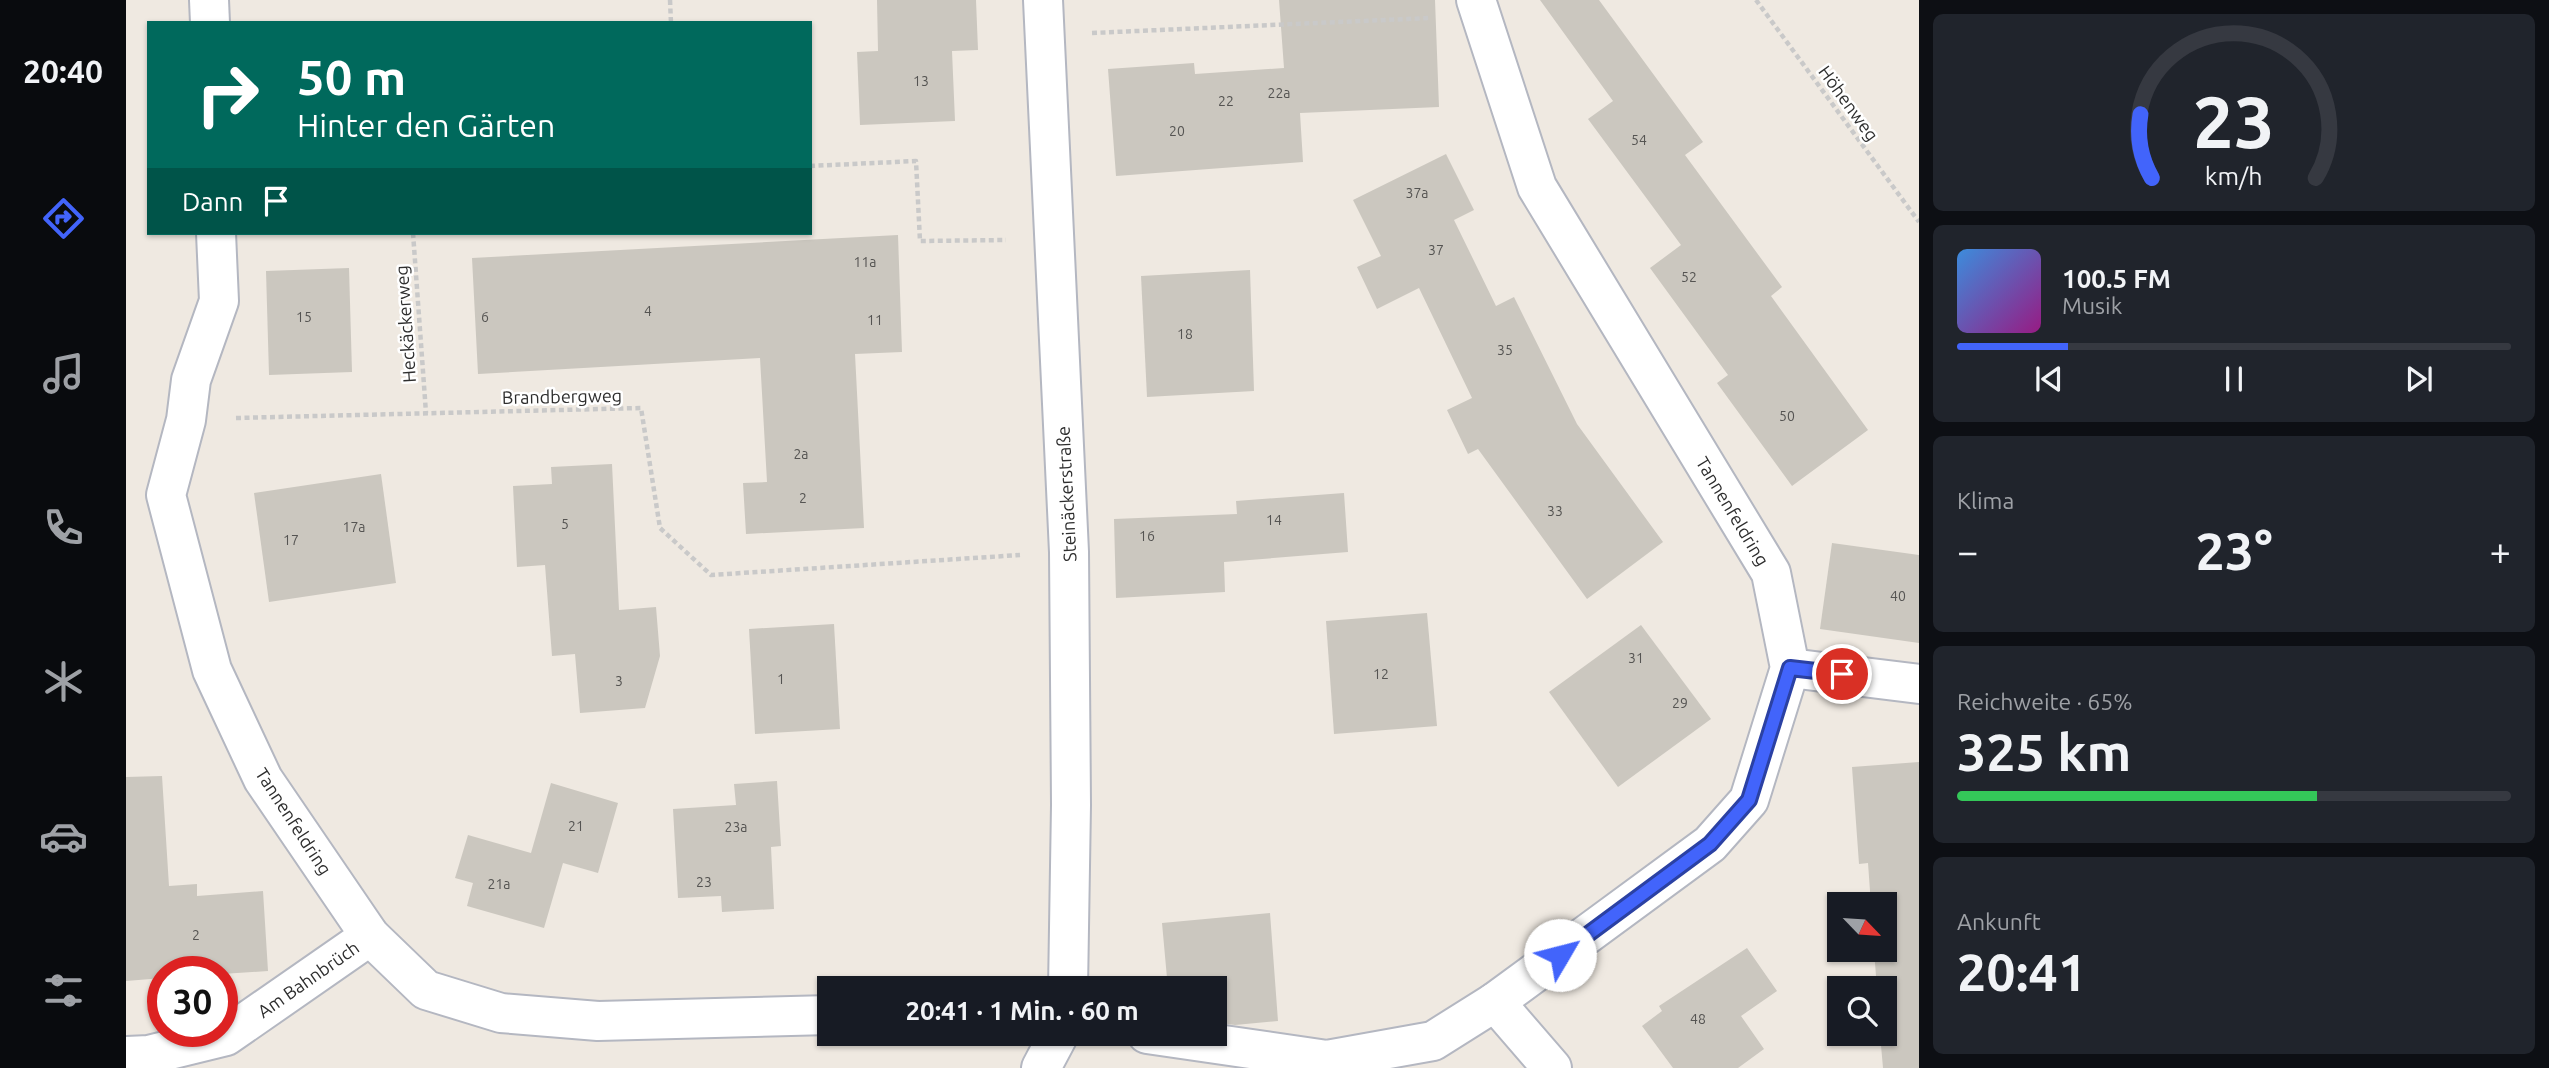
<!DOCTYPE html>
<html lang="de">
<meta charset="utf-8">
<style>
:root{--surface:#171b24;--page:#20242c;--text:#f1f3f6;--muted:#9ea1a6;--line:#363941;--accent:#4264fb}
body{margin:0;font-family:Ubuntu,sans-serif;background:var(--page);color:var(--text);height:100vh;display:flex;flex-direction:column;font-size:26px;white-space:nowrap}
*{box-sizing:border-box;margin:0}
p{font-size:23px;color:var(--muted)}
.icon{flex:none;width:38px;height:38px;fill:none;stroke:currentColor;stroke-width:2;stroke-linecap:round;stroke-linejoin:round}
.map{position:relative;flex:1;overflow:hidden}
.panel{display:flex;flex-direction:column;gap:14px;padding:14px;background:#0d0f14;width:630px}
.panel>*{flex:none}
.guide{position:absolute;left:21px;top:21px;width:665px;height:214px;border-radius:0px;box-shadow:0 2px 5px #0004;background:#00695c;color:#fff;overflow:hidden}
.needle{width:46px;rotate:115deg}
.controls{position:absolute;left:1701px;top:892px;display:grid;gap:14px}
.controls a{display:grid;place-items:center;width:70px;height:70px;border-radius:0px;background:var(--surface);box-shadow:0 2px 5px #0004;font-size:35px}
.speed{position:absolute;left:21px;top:956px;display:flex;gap:14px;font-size:35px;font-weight:700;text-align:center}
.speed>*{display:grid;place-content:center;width:91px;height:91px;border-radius:50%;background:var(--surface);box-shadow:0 2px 5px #0004;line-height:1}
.speed .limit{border:10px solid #d22;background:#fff;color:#111}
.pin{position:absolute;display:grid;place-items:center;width:60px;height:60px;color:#fff;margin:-30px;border:4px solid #fff;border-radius:50%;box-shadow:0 2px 7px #0007}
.me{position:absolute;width:77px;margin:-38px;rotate:53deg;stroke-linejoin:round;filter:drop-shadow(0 0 5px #0008)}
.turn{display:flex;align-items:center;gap:24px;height:147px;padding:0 35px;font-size:32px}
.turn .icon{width:91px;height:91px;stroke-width:2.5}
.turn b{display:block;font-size:49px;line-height:60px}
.then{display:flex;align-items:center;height:66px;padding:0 35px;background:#0003;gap:14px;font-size:26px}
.big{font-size:52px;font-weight:700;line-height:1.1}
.panel .tile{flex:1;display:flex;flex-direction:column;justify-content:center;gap:10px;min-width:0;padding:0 24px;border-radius:10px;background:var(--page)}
.panel .dial{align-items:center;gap:0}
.dial svg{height:182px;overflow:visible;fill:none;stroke:var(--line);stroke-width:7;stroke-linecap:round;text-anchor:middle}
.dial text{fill:var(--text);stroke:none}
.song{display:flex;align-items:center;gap:21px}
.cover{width:84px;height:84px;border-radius:10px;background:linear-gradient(135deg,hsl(210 70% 55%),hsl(310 70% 35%))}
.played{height:7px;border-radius:4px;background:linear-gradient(90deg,var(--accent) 20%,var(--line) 20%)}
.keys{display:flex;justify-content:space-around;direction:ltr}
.heat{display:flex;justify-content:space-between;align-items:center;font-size:38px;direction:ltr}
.charge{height:10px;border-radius:5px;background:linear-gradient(90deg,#34c759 65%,var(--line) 0)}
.trip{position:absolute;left:691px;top:976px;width:410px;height:70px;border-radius:0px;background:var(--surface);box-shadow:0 2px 5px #0004;font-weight:700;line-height:70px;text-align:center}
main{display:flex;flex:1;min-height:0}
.menu{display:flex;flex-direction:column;width:126px;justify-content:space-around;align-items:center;background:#090b0e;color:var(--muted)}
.menu .icon{width:49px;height:49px}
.menu .active{color:var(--accent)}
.menu b{font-size:32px;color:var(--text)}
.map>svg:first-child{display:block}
.building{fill:#cbc7bf}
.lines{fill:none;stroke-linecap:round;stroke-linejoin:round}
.street-casing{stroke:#b4b7c1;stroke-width:42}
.path{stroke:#c9c9c9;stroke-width:4.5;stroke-dasharray:5 3.5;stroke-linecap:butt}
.street{stroke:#fff;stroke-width:38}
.route-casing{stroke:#2b41a3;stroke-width:18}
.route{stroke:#4264fb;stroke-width:12}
.labels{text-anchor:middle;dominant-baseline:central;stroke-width:5;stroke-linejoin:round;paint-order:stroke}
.number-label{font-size:14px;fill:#555452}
.street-label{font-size:18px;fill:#2e2e2e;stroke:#fff}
</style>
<main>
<nav class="menu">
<b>20:40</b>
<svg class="icon active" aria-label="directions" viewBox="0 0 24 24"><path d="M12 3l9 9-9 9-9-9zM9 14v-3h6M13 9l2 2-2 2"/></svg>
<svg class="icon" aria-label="music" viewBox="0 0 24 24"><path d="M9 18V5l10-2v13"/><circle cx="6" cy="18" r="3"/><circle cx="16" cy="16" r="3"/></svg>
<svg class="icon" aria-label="phone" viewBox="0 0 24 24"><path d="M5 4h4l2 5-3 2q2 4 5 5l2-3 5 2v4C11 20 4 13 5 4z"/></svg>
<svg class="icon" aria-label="climate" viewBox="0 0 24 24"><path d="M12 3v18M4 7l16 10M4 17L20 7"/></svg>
<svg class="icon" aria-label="car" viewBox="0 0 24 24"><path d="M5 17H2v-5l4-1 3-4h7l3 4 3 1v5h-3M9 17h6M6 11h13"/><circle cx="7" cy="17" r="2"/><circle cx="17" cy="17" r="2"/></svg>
<svg class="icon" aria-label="filters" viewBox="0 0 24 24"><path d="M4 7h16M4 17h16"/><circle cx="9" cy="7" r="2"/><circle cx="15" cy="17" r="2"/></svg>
</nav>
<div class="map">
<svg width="1793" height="1068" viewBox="0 0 1793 1068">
<rect width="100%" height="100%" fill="#efe9e1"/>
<g class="building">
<path d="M 751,0 L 850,0 L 852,50 L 826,51 L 829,121 L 734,125 L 731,52 L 752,51 Z"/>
<path d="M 1153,0 L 1309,0 L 1313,107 L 1174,113 L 1177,162 L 990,176 L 982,69 L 1068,63 L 1069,74 L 1158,68 Z"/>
<path d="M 1414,0 L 1473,0 L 1577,142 L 1559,155 L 1656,287 L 1645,296 L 1742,430 L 1666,486 L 1591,383 L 1602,375 L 1524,268 L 1555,245 L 1462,119 L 1487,101 Z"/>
<path d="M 1320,154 L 1348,210 L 1328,220 L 1370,306 L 1388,297 L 1451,424 L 1537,542 L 1461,599 L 1352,449 L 1342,454 L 1321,410 L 1346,398 L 1293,288 L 1251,309 L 1231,267 L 1255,256 L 1227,200 Z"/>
<path d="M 772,235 L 776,352 L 729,354 L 738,528 L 620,534 L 617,483 L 641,482 L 634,358 L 352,374 L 346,258 Z"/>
<path d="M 223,268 L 226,372 L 143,375 L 140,271 Z"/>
<path d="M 1124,270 L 1128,391 L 1021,397 L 1015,276 Z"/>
<path d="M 486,464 L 493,610 L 530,607 L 534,656 L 519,708 L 454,713 L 449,654 L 426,656 L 419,565 L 391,567 L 387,486 L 426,484 L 425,467 Z"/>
<path d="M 255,474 L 270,583 L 143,602 L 128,493 Z"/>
<path d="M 1218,493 L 1222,552 L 1098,562 L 1099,592 L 990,598 L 988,519 L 1111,514 L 1110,501 Z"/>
<path d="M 1706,543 L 1793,555 L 1793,643 L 1694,629 Z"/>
<path d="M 1301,613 L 1311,726 L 1208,734 L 1200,621 Z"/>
<path d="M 708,624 L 714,729 L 629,734 L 623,629 Z"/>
<path d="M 1515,625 L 1585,719 L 1492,787 L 1423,692 Z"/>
<path d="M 1793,762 L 1793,1068 L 1757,1068 L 1754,1034 L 1759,1034 L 1759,989 L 1751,989 L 1748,950 L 1759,950 L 1759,905 L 1745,905 L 1742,863 L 1733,864 L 1726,767 Z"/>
<path d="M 36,776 L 43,886 L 71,884 L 71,896 L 137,891 L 142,971 L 96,974 L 96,971 L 37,971 L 37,978 L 0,981 L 0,777 Z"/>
<path d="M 651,781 L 655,846 L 645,847 L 648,909 L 596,912 L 595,896 L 552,898 L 547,809 L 610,805 L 608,784 Z"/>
<path d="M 425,783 L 492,803 L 472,873 L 437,863 L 418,928 L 341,906 L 347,883 L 329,878 L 342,835 L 405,853 Z"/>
<path d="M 1144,913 L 1152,1021 L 1109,1025 L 1088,1022 L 1088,989 L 1042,989 L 1036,923 Z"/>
<path d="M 1621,948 L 1651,991 L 1615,1016 L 1638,1049 L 1612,1068 L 1547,1068 L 1516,1026 L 1536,1011 L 1533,1006 Z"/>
</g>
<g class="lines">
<defs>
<g id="street">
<path d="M 83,0 L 84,23"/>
<path d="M 917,0 L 943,552 L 945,805 L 942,989"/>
<path d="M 90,233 L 93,301 L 65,380 L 60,420 L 40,495 L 86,670 L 137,779 L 244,936 L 300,990 L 375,1013 L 472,1021 L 704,1015"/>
<path d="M 1664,668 L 1793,684"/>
<path d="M 1369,1002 L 1426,1068"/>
<path d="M 1021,1034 L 1201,1060 L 1307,1041 L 1369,1002 L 1584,844 L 1623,800 L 1664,668 L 1645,573 L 1411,187 L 1350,0"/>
<path d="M 0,1056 L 23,1055 L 100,1036 L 244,936"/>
<path d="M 915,1068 L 933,1034"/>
</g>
</defs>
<use href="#street" class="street-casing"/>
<g class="path">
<path d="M 544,0 L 545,23"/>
<path d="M 1630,0 L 1793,222"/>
<path d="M 966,33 L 1304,18"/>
<path d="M 684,166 L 790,161 L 794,241 L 880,240"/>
<path d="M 287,233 L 300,413"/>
<path d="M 110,418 L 515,408 L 534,528 L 585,575 L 894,555"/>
</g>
<use href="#street" class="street"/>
</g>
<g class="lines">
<defs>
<path id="route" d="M 1434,955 L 1584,844 L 1623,800 L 1664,668 L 1716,674"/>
</defs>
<use href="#route" class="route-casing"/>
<use href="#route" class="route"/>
</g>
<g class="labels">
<g class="number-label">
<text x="795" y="81">13</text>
<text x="1153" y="93">22a</text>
<text x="1100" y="101">22</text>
<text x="1051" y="131">20</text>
<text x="1513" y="140">54</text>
<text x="1291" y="193">37a</text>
<text x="1310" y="250">37</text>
<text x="739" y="262">11a</text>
<text x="1563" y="277">52</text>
<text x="522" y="311">4</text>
<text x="178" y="317">15</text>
<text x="359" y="317">6</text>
<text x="749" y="320">11</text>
<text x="1059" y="334">18</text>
<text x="1379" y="350">35</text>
<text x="1661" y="416">50</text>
<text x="675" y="454">2a</text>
<text x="677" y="498">2</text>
<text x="1429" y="511">33</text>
<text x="1148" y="520">14</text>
<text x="439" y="524">5</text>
<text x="228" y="527">17a</text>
<text x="1021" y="536">16</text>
<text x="165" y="540">17</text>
<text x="1772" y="596">40</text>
<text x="1510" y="658">31</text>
<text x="1255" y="674">12</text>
<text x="655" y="679">1</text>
<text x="493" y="681">3</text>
<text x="1554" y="703">29</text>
<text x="450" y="826">21</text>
<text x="610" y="827">23a</text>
<text x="578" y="882">23</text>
<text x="373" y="884">21a</text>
<text x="70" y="935">2</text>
<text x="1572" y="1019">48</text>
</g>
<g class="street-label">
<text transform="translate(1723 103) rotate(54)">Höhenweg</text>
<text transform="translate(279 324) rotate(-94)">Heckäckerweg</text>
<text transform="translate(436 396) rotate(-1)">Brandbergweg</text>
<text transform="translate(940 494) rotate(-93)">Steinäckerstraße</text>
<text transform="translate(1607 511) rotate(59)">Tannenfeldring</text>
<text transform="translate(168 821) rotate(57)">Tannenfeldring</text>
<text transform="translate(182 979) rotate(-35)">Am Bahnbrüch</text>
</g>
</g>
</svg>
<div class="controls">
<a><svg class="needle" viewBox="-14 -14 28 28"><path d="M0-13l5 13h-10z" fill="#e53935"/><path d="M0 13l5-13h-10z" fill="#9ea1a6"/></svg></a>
<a><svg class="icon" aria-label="search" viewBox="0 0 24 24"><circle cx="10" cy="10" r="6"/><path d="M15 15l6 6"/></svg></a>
</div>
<div class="speed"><div class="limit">30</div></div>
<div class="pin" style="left:1716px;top:674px;background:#d93025"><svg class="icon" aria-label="arrive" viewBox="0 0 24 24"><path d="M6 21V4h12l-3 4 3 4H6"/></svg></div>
<svg class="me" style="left:1434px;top:955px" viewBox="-20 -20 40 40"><circle r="19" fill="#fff"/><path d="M0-13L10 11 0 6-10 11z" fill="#4264fb"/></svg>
<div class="trip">20:41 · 1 Min. · 60 m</div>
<div class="guide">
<div class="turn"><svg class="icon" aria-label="right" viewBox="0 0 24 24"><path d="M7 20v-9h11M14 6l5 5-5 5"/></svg><div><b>50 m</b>Hinter den Gärten</div></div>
<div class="then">Dann<svg class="icon" aria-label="arrive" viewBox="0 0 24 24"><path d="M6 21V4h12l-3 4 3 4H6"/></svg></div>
</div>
</div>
<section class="panel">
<div class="tile dial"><svg viewBox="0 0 100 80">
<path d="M14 69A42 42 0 1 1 86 69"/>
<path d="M14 69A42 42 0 0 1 9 41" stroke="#4264fb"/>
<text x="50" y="56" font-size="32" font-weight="700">23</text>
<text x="50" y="72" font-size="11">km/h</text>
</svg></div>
<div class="tile">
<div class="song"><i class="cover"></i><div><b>100.5 FM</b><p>Musik</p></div></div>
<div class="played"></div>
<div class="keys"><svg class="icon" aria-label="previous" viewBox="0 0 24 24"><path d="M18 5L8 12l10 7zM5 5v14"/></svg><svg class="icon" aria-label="pause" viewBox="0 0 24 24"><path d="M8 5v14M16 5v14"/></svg><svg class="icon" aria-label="next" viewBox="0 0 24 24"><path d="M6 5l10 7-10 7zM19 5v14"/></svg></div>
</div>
<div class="tile"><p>Klima</p>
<div class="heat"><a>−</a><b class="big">23°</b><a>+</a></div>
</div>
<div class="tile"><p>Reichweite · 65%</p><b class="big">325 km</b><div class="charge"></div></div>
<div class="tile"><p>Ankunft</p><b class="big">20:41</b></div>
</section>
</main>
